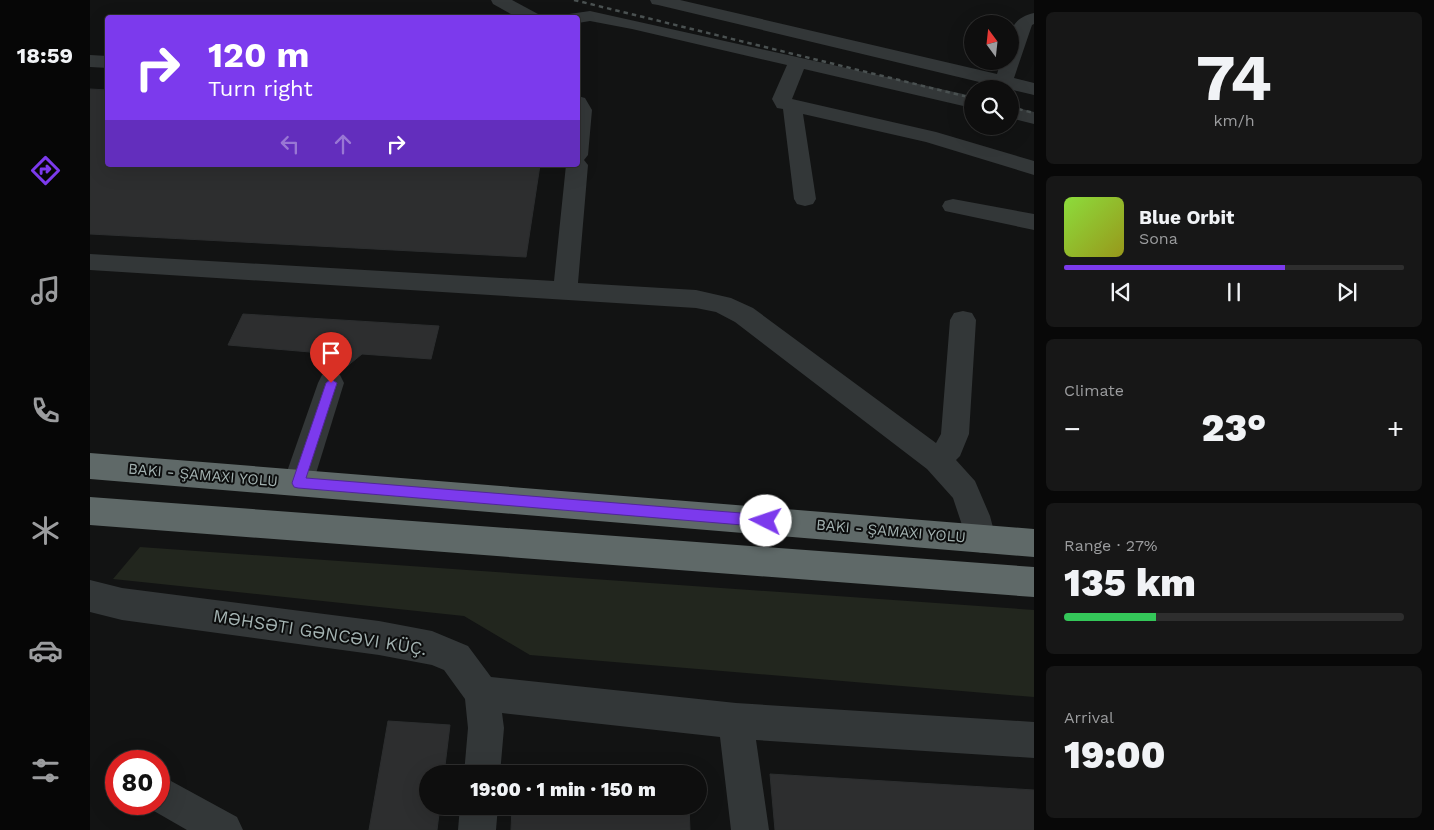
<!DOCTYPE html>
<meta charset="utf-8">
<style>
:root{--surface:#0e0e0e;--page:#171717;--text:#f1f3f6;--muted:#9b9c9e;--line:#2e2e2e;--accent:#7c3aed}
body{margin:0;font-family:"Work Sans",sans-serif;background:var(--page);color:var(--text);height:100vh;display:flex;flex-direction:column;font-size:19px;white-space:nowrap}
*{box-sizing:border-box;margin:0}
p{font-size:16px;color:var(--muted)}
.icon{flex:none;width:28px;height:28px;fill:none;stroke:currentColor;stroke-width:2;stroke-linecap:round;stroke-linejoin:round}
.map{position:relative;flex:1;overflow:hidden}
.panel{display:flex;flex-direction:column;gap:12px;padding:12px;background:#080808;width:400px}
.panel>*{flex:none}
.banner{position:absolute;left:15px;top:15px;width:475px;height:152px;border-radius:5px;box-shadow:0 5px 20px #0002,0 0 0 1px var(--line);background:#7c3aed;color:#fff;overflow:hidden}
.needle{width:32px;rotate:345deg}
.controls{position:absolute;left:874px;top:15px;display:grid;gap:10px}
.controls a{display:grid;place-items:center;width:55px;height:55px;border-radius:50%;background:var(--surface);box-shadow:0 5px 20px #0002,0 0 0 1px var(--line);font-size:25px}
.speed{position:absolute;left:15px;top:750px;display:flex;gap:10px;font-size:25px;font-weight:700;text-align:center}
.speed>*{display:grid;place-content:center;width:65px;height:65px;border-radius:50%;background:var(--surface);box-shadow:0 5px 20px #0002,0 0 0 1px var(--line);line-height:1}
.speed .limit{border:8px solid #d22;background:#fff;color:#111}
.pin{position:absolute;display:grid;place-items:center;width:42px;height:42px;color:#fff;margin:-51px -21px;border-radius:50% 50% 50% 0;rotate:-45deg;box-shadow:0 0 5px #0007}
.pin .icon{rotate:45deg}
.me{position:absolute;width:55px;margin:-28px;rotate:274deg;stroke-linejoin:round;filter:drop-shadow(0 0 4px #0008)}
.turn{display:flex;align-items:center;gap:18px;height:105px;padding:0 20px;font-size:22px}
.turn .icon{width:65px;height:65px;stroke-width:2.5}
.turn b{display:block;font-size:35px;line-height:42px}
.lanes{display:flex;align-items:center;height:48px;padding:0 20px;background:#0003;justify-content:center;gap:25px;direction:ltr}
.lanes .off{opacity:.35}
.big{font-size:38px;font-weight:800;line-height:1.1}
.panel .tile{flex:1;display:flex;flex-direction:column;justify-content:center;gap:8px;min-width:0;padding:0 18px;border-radius:8px;background:var(--page)}
.panel .dial{align-items:center;gap:0}
.dial b{font-size:65px;line-height:1}
.song{display:flex;align-items:center;gap:15px}
.cover{width:60px;height:60px;border-radius:8px;background:linear-gradient(135deg,hsl(90 70% 55%),hsl(60 70% 35%))}
.played{height:5px;border-radius:2px;background:linear-gradient(90deg,var(--accent) 65%,var(--line) 65%)}
.keys{display:flex;justify-content:space-around;direction:ltr}
.heat{display:flex;justify-content:space-between;align-items:center;font-size:28px;direction:ltr}
.charge{height:8px;border-radius:4px;background:linear-gradient(90deg,#34c759 27%,var(--line) 0)}
.trip{position:absolute;left:329px;top:765px;width:288px;height:50px;border-radius:25px;background:var(--surface);box-shadow:0 5px 20px #0002,0 0 0 1px var(--line);font-weight:800;line-height:50px;text-align:center}
main{display:flex;flex:1;min-height:0}
.menu{display:flex;flex-direction:column;width:90px;justify-content:space-around;align-items:center;background:#060606;color:var(--muted)}
.menu .icon{width:35px;height:35px}
.menu .on{color:var(--accent)}
.menu b{font-size:22px;color:var(--text)}
.map>svg:first-child{display:block}
.green{fill:#22261e}
.building{fill:#2d2e2f;stroke:#2c2e2f}
.lines{fill:none;stroke-linecap:round;stroke-linejoin:round}
.minor{fill:#333738;fill-rule:evenodd}
.highway{fill:#5f6968;fill-rule:evenodd}
.rail{stroke:#4a5151;stroke-width:2.5;stroke-dasharray:4.5 4;stroke-linecap:butt}
.route{fill:#7c3aed;stroke:#51269a}
.labels{text-anchor:middle;dominant-baseline:central;stroke-width:4;stroke-linejoin:round;paint-order:stroke}
.street-label{font-size:15px;fill:#a4b3b2;stroke:#0d0e0e}
.near-street-label{font-size:18px;fill:#a4b3b2;stroke:#0d0e0e}
</style>
<main>
<nav class="menu">
<b>18:59</b>
<svg class="icon on" aria-label="directions" viewBox="0 0 24 24"><path d="M12 3l9 9-9 9-9-9zM9 14v-3h6M13 9l2 2-2 2"/></svg>
<svg class="icon" aria-label="music" viewBox="0 0 24 24"><path d="M9 18V5l10-2v13"/><circle cx="6" cy="18" r="3"/><circle cx="16" cy="16" r="3"/></svg>
<svg class="icon" aria-label="phone" viewBox="0 0 24 24"><path d="M5 4h4l2 5-3 2q2 4 5 5l2-3 5 2v4C11 20 4 13 5 4z"/></svg>
<svg class="icon" aria-label="climate" viewBox="0 0 24 24"><path d="M12 3v18M4 7l16 10M4 17L20 7"/></svg>
<svg class="icon" aria-label="car" viewBox="0 0 24 24"><path d="M5 17H2v-5l4-1 3-4h7l3 4 3 1v5h-3M9 17h6M6 11h13"/><circle cx="7" cy="17" r="2"/><circle cx="17" cy="17" r="2"/></svg>
<svg class="icon" aria-label="filters" viewBox="0 0 24 24"><path d="M4 7h16M4 17h16"/><circle cx="9" cy="7" r="2"/><circle cx="15" cy="17" r="2"/></svg>
</nav>
<div class="map">
<svg width="944" height="830" viewBox="0 0 944 830">
<rect width="100%" height="100%" fill="#121313"/>
<path class="green" d="M 50,547 L 944,610 L 944,697 L 440,655 L 374,616 L 23,579 Z"/>
<g class="building">
<path d="M 0,89 L 18,90 L 18,165 L 450,165 L 436,257 L 0,234 Z"/>
<path d="M 153,314 L 349,326 L 341,359 L 272,354 L 256,367 L 225,366 L 220,352 L 138,345 Z"/>
<path d="M 298,721 L 360,725 L 354,774 L 338,774 L 338,806 L 350,806 L 347,830 L 279,830 Z"/>
<path d="M 425,766 L 592,774 L 425,774 Z"/>
<path d="M 680,774 L 944,790 L 944,830 L 685,830 Z"/>
<path d="M 422,806 L 599,806 L 600,830 L 421,830 Z"/>
</g>
<g class="lines">
<g class="minor">
<path d="M 401,0 L 422,0 L 448,14 L 450,18 L 428,18 L 403,4 Z"/>
<path d="M 560,0 L 590,0 L 907,74 L 911,61 L 920,61 C 920,37 916,20 944,13 L 944,24 L 942,25 L 924,78 L 944,83 L 944,95 L 568,5 L 562,4 Z"/>
<path d="M 500,11 L 882,96 L 882,108 L 714,69 L 702,99 L 846,132 L 944,161 L 944,175 L 836,142 L 713,114 L 726,199 L 723,204 L 715,206 L 707,204 L 704,199 L 693,109 L 687,108 L 682,99 L 697,65 L 542,29 L 500,21 L 488,23 L 488,18 L 477,18 L 479,14 Z"/>
<path d="M 0,55 L 18,56 L 18,68 L 0,67 Z"/>
<path d="M 488,96 L 495,98 L 502,110 L 498,155 L 494,160 L 498,165 L 488,283 L 606,290 L 641,298 L 663,308 L 846,443 L 851,434 L 860,320 L 864,313 L 873,311 L 882,313 L 886,320 L 879,434 L 870,456 L 866,460 L 885,481 L 900,516 L 906,539 L 902,549 L 891,553 L 880,549 L 863,498 L 837,469 L 645,322 L 626,312 L 606,308 L 0,270 L 0,254 L 464,281 L 476,165 L 488,165 Z"/>
<path d="M 920,106 L 944,112 L 944,124 L 920,118 Z"/>
<path d="M 863,199 L 944,214 L 944,230 L 855,211 L 852,206 L 855,201 Z"/>
<path d="M 241,372 L 250,375 L 254,383 L 223,483 L 218,492 L 208,496 L 198,492 L 193,483 L 228,383 L 232,375 Z"/>
<path d="M 0,580 L 32,588 L 289,621 L 342,631 L 378,646 L 401,677 L 646,703 L 944,722 L 944,758 L 666,740 L 679,830 L 641,830 L 630,737 L 412,713 L 414,728 L 410,774 L 374,774 L 378,728 L 375,699 L 354,670 L 342,665 L 289,655 L 32,620 L 0,612 Z"/>
<path d="M 70,775 L 147,817 L 153,830 L 97,830 L 57,807 L 55,804 L 69,804 Z"/>
<path d="M 370,806 L 408,806 L 406,830 L 368,830 Z"/>
</g>
<g class="highway">
<path d="M 0,453 L 944,529 L 944,557 L 0,479 Z"/>
<path d="M 0,497 L 944,567 L 944,597 L 0,525 Z"/>
</g>
<g class="rail">
<path d="M 484,0 L 882,98"/>
<path d="M 920,107 L 944,113"/>
</g>
</g>
<path class="route" d="M 241,379 L 247,383 L 216,478 L 676,515 L 681,517 L 683,521 L 681,525 L 676,527 L 208,488 L 204,487 L 202,483 L 236,383 Z"/>
<g class="labels">
<g class="street-label">
<text transform="translate(113 475) rotate(5)">BAKI - ŞAMAXI YOLU</text>
<text transform="translate(801 531) rotate(5)">BAKI - ŞAMAXI YOLU</text>
</g>
<g class="near-street-label">
<text transform="translate(230 632) rotate(9)">MƏHSƏTI GƏNCƏVI KÜÇ.</text>
</g>
</g>
</svg>
<div class="controls">
<a><svg class="needle" viewBox="-14 -14 28 28"><path d="M0-13l5 13h-10z" fill="#e53935"/><path d="M0 13l5-13h-10z" fill="#9b9c9e"/></svg></a>
<a><svg class="icon" aria-label="search" viewBox="0 0 24 24"><circle cx="10" cy="10" r="6"/><path d="M15 15l6 6"/></svg></a>
</div>
<div class="speed"><div class="limit">80</div></div>
<div class="pin" style="left:241px;top:383px;background:#d93025"><svg class="icon" aria-label="arrive" viewBox="0 0 24 24"><path d="M6 21V4h12l-3 4 3 4H6"/></svg></div>
<svg class="me" style="left:676px;top:521px" viewBox="-20 -20 40 40"><circle r="19" fill="#fff"/><path d="M0-13L10 11 0 6-10 11z" fill="#7c3aed"/></svg>
<div class="trip">19:00 · 1 min · 150 m</div>
<div class="banner">
<div class="turn"><svg class="icon" aria-label="right" viewBox="0 0 24 24"><path d="M7 20v-9h11M14 6l5 5-5 5"/></svg><div><b>120 m</b>Turn right</div></div>
<div class="lanes"><svg class="icon off" aria-label="left" viewBox="0 0 24 24"><path d="M17 20v-9H6M10 6l-5 5 5 5"/></svg><svg class="icon off" aria-label="ahead" viewBox="0 0 24 24"><path d="M12 20V5M6 11l6-6 6 6"/></svg><svg class="icon" aria-label="right" viewBox="0 0 24 24"><path d="M7 20v-9h11M14 6l5 5-5 5"/></svg></div>
</div>
</div>
<section class="panel">
<div class="tile dial"><b>74</b><p>km/h</p></div>
<div class="tile">
<div class="song"><i class="cover"></i><div><b>Blue Orbit</b><p>Sona</p></div></div>
<div class="played"></div>
<div class="keys"><svg class="icon" aria-label="previous" viewBox="0 0 24 24"><path d="M18 5L8 12l10 7zM5 5v14"/></svg><svg class="icon" aria-label="pause" viewBox="0 0 24 24"><path d="M8 5v14M16 5v14"/></svg><svg class="icon" aria-label="next" viewBox="0 0 24 24"><path d="M6 5l10 7-10 7zM19 5v14"/></svg></div>
</div>
<div class="tile"><p>Climate</p>
<div class="heat"><a>−</a><b class="big">23°</b><a>+</a></div>
</div>
<div class="tile"><p>Range · 27%</p><b class="big">135 km</b><div class="charge"></div></div>
<div class="tile"><p>Arrival</p><b class="big">19:00</b></div>
</section>
</main>
